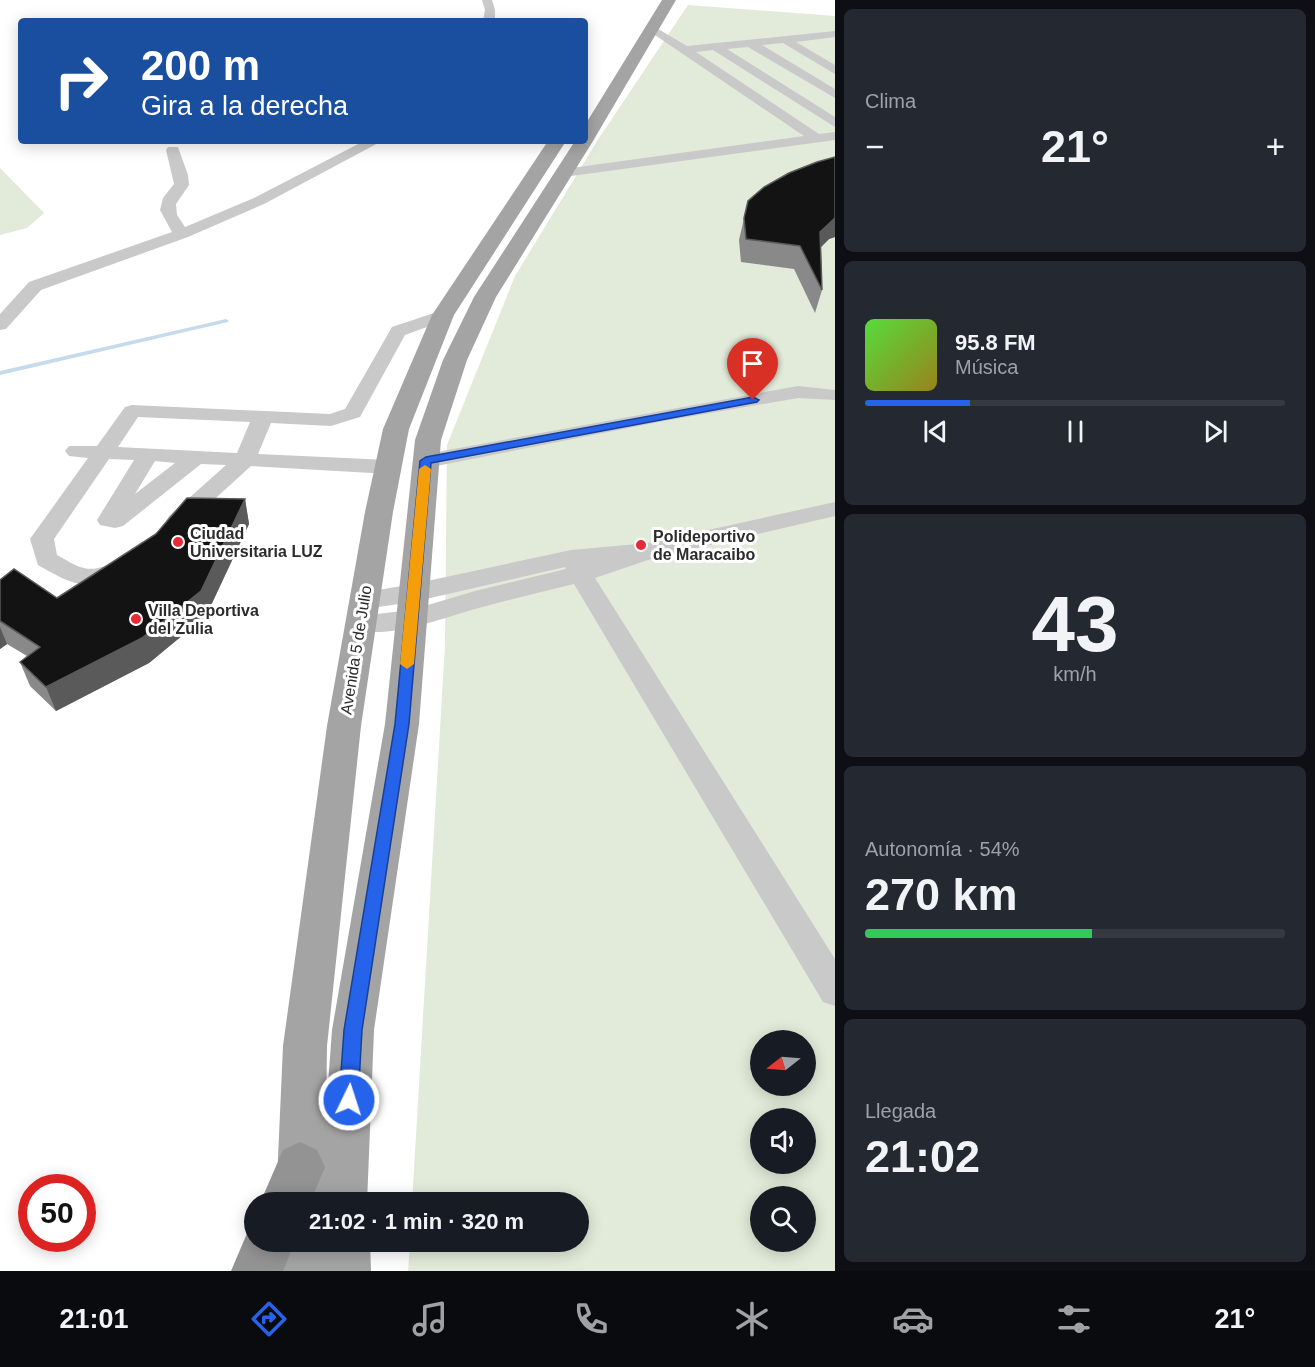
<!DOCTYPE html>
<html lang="es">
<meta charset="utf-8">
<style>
:root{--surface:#171b24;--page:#242831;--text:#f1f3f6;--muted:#9ea1a6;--line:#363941;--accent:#2563eb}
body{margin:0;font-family:Helvetica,sans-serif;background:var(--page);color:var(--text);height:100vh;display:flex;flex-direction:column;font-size:22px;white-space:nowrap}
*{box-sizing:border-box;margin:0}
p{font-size:20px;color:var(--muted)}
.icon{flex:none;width:33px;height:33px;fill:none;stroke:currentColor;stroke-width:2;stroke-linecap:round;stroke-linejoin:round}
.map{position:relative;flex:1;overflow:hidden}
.side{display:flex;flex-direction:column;gap:9px;padding:9px;background:#0d0f14;width:480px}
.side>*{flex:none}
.top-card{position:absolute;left:18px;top:18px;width:570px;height:126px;border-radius:6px;box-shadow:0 3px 15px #0003;background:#1a4fa0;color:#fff;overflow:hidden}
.needle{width:39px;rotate:253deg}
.buttons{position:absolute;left:750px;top:1030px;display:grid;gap:12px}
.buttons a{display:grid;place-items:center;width:66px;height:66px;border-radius:50%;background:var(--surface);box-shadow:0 3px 15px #0003;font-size:30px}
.speed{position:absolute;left:18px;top:1174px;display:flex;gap:12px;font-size:30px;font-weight:700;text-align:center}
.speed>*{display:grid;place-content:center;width:78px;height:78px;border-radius:50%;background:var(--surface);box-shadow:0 3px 15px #0003;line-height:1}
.speed .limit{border:9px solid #d22;background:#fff;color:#111}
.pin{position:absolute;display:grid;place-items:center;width:51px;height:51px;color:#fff;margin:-62px -26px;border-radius:50% 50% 50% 0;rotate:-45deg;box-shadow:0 0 6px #0007}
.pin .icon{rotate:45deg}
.me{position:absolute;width:66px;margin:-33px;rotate:4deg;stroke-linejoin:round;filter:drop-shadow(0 0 4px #0008)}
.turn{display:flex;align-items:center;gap:21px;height:126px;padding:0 24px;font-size:27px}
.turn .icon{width:78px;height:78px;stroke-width:2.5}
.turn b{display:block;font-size:42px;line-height:51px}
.big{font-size:45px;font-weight:600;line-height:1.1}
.side .card{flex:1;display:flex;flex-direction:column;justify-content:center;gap:9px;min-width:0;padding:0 21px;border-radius:9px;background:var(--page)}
.side .dial{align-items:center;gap:0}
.dial b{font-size:78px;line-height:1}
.song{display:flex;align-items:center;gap:18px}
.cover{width:72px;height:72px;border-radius:9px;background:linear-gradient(135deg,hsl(110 70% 55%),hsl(50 70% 35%))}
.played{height:6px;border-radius:3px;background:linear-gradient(90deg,var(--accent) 25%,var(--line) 25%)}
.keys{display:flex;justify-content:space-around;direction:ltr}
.heat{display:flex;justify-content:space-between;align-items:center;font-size:33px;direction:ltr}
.charge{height:9px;border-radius:4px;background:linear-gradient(90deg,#34c759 54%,var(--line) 0)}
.trip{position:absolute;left:244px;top:1192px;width:345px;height:60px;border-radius:30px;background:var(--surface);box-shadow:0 3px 15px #0003;font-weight:600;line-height:60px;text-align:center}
.dock{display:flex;height:96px;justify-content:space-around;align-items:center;background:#090b0e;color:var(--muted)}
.dock .icon{width:42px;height:42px}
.dock .active{color:var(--accent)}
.dock b{font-size:27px;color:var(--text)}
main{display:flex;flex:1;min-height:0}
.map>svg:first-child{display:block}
.green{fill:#e2ead9;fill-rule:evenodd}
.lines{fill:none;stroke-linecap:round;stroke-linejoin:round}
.stream{fill:#c5dbeb;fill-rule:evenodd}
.minor{fill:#c9c9c9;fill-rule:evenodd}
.major{fill:#a4a4a4;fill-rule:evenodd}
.highway{fill:#939393;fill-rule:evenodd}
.wall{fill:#898989}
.shaded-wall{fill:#5a5a5a}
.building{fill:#131313;stroke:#5a5a5a;stroke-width:1.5}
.route{fill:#2563eb;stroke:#184099;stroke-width:1.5}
.slow{fill:#f59e0b}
.poi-dot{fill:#e62b35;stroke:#fff;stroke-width:2}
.labels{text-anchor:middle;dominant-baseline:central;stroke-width:6;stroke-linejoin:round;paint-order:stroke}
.poi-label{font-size:16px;font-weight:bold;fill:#2c2c2c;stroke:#fff;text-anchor:start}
.street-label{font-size:16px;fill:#2c2c2c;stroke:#fff}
</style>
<main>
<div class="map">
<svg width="835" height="1271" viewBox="0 0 835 1271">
<rect width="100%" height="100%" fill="#fff"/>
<g class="green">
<path d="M 688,5 L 835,16 L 835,1271 L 408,1271 L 410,1242 L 579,1242 L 579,1203 L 412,1203 L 445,645 L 447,445 L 515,276 L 599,138 ZM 760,1041 L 806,1041 L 806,1086 L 760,1086 ZM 760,1119 L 806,1119 L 806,1164 L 760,1164 ZM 760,1197 L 806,1197 L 806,1242 L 760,1242 Z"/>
<path d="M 0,168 L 44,213 L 27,228 L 0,235 Z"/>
</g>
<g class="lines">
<path class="stream" d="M 226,319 L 229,321 L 228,322 L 0,375 L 0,371 Z"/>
<g class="minor">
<path d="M 482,0 L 492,0 L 495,10 L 495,21 L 483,21 L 485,10 Z"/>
<path d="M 653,26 L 687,46 L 835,31 L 835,37 L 796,42 L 835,65 L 835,74 L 783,43 L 762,45 L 835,89 L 835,98 L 748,47 L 727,49 L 835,117 L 835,127 L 713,50 L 696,52 L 819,134 L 835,132 L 835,140 L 564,177 L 559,176 L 557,173 L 564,169 L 804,136 L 649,31 L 647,29 Z"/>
<path d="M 364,141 L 382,141 L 264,204 L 188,237 L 41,290 L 6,329 L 0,330 L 0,314 L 29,282 L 172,232 L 160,210 L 163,198 L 174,184 L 166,150 L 168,147 L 178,147 L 188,175 L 189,185 L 176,204 L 177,215 L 185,227 L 254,198 Z"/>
<path d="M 443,310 L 449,311 L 452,315 L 449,319 L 405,335 L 360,417 L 331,426 L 271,423 L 258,454 L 389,460 L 397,462 L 400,467 L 397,472 L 389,474 L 251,466 L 185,526 L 177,528 L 169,526 L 166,521 L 169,516 L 226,465 L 201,464 L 123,526 L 115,528 L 100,525 L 97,520 L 134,460 L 109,459 L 54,539 L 57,555 C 65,559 74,566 84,568 C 99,572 112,560 127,564 L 131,570 L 127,576 C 85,590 76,587 38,565 L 30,539 L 88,458 L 69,456 L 65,451 L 69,446 L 97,446 L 125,407 L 132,405 L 330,414 L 345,409 L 392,327 ZM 138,417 L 250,422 L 237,453 L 118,447 ZM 155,461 L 175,463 L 135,494 Z"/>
<path d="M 798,386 L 835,390 L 835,400 L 798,398 L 664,421 L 426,468 L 418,466 L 415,461 L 418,456 L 426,454 Z"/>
<path d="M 835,502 L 835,516 L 654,558 L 595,578 L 835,959 L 835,1006 L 823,1002 L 574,584 C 541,592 508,600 475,609 C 440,619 387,640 352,629 L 348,623 L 352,617 L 411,610 L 475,591 L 566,569 L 565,567 L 413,602 L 364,609 L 355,606 L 352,600 L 355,594 L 413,584 L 571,550 L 649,543 Z"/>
</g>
<g class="major">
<path d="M 662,0 L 676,0 L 593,141 L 496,297 L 467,360 L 441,440 L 419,724 L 374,1030 L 367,1203 L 276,1203 L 283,1046 L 327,726 L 365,512 L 383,429 L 432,315 L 548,141 L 566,141 L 454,315 L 409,429 L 393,512 L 361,726 L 327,1046 L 326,1112 L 332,1030 L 385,724 L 415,440 L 443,360 L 474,297 L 575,141 L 585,141 L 585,125 Z"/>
<path d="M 275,1242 L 370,1242 L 371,1271 L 276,1271 Z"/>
</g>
<g class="highway">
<path d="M 300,1142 L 317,1150 L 325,1167 L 310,1203 L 260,1203 L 283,1150 Z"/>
<path d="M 255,1222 L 255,1242 L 295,1242 L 283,1271 L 231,1271 L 251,1224 Z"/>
</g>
</g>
<g class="wall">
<path d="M 835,157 L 835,237 L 829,239 L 821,247 L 822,290 L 815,313 L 794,269 L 741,262 L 739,240 L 748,201 Z"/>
<path d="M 245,499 L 249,524 L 206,616 L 149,663 L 56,711 L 30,686 L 20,662 L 27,656 L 7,644 L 0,649 L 0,580 L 57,598 Z"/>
</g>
<g class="shaded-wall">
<path d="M 835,218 L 835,237 L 829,239 L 814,254 L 820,232 Z"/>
<path d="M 245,499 L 249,524 L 206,616 L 149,663 L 56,711 L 46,687 Z"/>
<path d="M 0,627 L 7,644 L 0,649 Z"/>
</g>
<g class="building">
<path d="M 835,157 L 835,218 L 820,232 L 822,290 L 800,246 L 746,239 L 744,218 L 748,201 L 764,187 L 789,173 L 817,162 Z"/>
<path d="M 187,498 L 245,499 L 201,591 L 142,638 L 46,687 L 20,662 L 40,647 L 0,621 L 0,580 L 14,569 L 57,598 L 156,534 Z"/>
</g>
<path class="route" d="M 753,397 L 759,400 L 757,402 L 431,463 L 409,724 L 362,1030 L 358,1100 L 355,1107 L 349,1110 L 342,1107 L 339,1100 L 344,1030 L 395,724 L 420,461 L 426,457 Z"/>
<path class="slow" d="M 425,465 L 431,469 L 414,664 L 407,669 L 400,664 L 419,469 Z"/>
<g class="poi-dot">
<circle cx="178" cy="542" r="6"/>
<circle cx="641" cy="545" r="6"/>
<circle cx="136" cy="619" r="6"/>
</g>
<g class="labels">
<g class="poi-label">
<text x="190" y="533">Ciudad<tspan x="190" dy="18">Universitaria LUZ</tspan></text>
<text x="653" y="536">Polideportivo<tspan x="653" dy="18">de Maracaibo</tspan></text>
<text x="148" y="610">Villa Deportiva<tspan x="148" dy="18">del Zulia</tspan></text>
</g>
<g class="street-label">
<text transform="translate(356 650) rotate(-81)">Avenida 5 de Julio</text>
</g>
</g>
</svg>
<div class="buttons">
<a><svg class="needle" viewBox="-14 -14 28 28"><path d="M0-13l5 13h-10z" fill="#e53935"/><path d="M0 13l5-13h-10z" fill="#9ea1a6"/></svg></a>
<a><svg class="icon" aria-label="sound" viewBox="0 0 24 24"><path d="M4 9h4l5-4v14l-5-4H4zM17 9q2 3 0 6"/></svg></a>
<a><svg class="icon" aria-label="search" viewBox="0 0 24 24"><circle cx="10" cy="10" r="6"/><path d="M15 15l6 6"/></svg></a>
</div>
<div class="speed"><div class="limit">50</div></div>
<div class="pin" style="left:753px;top:400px;background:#d93025"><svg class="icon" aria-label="arrive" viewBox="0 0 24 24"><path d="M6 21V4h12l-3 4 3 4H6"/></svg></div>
<svg class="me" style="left:349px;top:1100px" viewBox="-20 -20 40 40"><circle r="17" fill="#2563eb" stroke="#fff" stroke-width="3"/><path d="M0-11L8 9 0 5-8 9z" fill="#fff"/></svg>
<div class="trip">21:02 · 1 min · 320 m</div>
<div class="top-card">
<div class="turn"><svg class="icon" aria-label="right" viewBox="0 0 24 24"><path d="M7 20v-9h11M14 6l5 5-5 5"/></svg><div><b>200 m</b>Gira a la derecha</div></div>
</div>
</div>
<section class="side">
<div class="card"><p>Clima</p>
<div class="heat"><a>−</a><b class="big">21°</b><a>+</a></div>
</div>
<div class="card">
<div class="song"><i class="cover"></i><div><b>95.8 FM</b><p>Música</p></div></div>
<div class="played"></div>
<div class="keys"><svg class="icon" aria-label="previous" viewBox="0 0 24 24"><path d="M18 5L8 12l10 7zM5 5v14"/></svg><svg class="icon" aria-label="pause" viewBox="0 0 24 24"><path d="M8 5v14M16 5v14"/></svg><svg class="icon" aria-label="next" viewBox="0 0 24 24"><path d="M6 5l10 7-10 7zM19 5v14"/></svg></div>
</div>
<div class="card dial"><b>43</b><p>km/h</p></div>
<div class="card"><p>Autonomía · 54%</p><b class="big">270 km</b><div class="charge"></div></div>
<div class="card"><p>Llegada</p><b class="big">21:02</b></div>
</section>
</main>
<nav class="dock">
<b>21:01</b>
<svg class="icon active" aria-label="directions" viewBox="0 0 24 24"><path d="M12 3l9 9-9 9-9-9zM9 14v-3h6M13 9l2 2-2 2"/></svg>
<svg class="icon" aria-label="music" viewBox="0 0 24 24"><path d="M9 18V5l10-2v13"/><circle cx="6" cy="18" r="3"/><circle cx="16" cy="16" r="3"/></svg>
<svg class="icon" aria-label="phone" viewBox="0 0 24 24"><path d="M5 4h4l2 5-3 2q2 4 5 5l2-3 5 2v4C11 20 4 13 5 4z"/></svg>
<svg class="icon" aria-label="climate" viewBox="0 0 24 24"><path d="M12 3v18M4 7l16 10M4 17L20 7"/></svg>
<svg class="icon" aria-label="car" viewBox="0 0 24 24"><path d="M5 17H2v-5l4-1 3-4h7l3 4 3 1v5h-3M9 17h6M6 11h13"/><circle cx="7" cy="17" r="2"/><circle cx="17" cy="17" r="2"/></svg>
<svg class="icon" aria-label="filters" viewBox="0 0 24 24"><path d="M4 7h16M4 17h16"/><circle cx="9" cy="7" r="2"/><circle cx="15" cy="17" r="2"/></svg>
<b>21°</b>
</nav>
